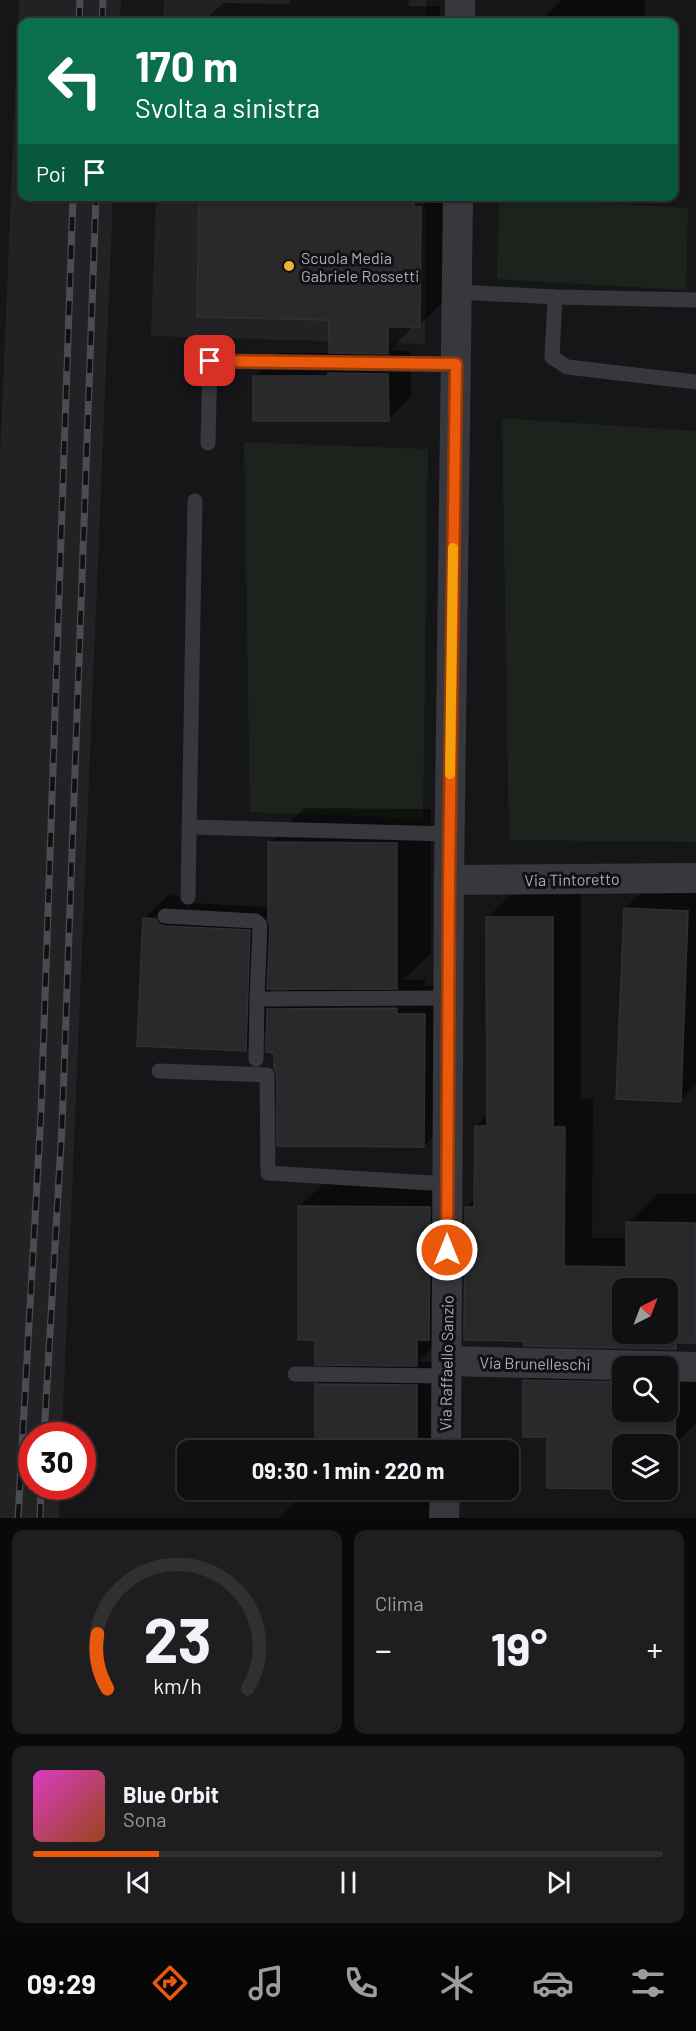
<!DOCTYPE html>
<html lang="it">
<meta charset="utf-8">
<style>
:root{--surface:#101012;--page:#1e1e20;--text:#f1f3f6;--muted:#9c9d9f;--line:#303032;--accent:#ea580c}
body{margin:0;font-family:Barlow,sans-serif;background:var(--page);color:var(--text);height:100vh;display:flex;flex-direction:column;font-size:22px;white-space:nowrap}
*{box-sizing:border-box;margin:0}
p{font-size:20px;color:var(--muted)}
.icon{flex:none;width:33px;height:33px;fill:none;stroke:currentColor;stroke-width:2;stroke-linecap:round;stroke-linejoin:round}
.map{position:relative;height:1518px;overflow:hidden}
.details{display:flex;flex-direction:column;gap:12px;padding:12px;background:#09090a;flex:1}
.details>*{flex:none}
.banner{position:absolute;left:18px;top:18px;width:660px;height:183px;border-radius:12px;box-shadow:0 2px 4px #0004,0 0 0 2px var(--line);background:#0b6e4f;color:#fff;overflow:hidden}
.needle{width:39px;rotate:42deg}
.controls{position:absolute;left:612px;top:1278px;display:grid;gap:12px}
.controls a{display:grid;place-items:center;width:66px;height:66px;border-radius:12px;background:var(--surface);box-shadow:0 2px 4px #0004,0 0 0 2px var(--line);font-size:30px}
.speed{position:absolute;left:18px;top:1422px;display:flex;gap:12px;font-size:30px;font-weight:700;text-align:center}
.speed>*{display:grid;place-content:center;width:78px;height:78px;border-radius:50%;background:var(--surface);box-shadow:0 2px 4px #0004,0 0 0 2px var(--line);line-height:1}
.speed .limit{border:9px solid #d22;background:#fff;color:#111}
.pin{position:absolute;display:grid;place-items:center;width:51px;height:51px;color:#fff;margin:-26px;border-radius:12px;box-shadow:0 3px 9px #0006}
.me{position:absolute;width:66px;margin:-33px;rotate:0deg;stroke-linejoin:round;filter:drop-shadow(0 0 4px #0008)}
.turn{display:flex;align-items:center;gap:21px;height:126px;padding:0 18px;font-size:27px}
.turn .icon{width:78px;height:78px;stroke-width:2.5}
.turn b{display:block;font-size:42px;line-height:51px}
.then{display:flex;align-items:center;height:57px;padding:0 18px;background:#0003;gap:12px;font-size:22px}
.big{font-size:45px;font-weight:700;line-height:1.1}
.details .tile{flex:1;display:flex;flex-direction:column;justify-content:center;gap:9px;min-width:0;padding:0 21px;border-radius:12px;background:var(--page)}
.details .dial{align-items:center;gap:0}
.dial svg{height:156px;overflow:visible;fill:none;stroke:var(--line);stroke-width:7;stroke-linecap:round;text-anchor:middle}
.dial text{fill:var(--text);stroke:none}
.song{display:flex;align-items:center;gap:18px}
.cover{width:72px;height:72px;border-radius:9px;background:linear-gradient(135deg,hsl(310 70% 55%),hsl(20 70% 35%))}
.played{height:6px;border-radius:3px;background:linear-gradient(90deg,var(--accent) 20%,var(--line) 20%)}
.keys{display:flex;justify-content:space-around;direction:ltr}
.heat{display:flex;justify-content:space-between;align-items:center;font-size:33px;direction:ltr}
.details .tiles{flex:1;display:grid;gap:12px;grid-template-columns:1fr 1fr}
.tile:last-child{grid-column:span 2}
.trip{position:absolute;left:177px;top:1440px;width:342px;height:60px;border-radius:12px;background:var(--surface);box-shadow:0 2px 4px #0004,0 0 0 2px var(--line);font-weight:700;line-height:60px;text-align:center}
.menu{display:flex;height:96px;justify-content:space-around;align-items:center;background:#060607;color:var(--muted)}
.menu .icon{width:42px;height:42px}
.menu .active{color:var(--accent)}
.menu b{font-size:27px;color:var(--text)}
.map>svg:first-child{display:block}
.built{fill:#222225}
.green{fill:#1c231d}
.shadow{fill:#0007;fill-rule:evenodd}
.building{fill:#29292c;stroke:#303034;stroke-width:1.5;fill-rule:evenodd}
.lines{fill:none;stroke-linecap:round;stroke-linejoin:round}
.lane{stroke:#37383d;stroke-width:15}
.street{stroke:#37383d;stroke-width:30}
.rail-casing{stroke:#4a4c52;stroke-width:7}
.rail{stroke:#111113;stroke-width:4.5;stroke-dasharray:14;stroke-linecap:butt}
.route-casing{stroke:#983908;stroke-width:15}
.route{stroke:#ea580c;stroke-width:10}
.slow{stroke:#f59e0b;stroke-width:10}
.poi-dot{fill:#f2b134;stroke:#111113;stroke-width:2}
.labels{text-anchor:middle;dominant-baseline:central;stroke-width:6;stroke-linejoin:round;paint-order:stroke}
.poi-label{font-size:16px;fill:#a8adb8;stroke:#111113;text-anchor:start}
.street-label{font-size:16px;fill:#a8adb8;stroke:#111113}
</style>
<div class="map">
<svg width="696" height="1518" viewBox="0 0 696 1518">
<rect width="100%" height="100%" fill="#161618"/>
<g class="built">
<path d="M 19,0 L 121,0 L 120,22 L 22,22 L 22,196 L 113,197 L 62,1435 L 32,1436 L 32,1486 L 60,1487 L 59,1518 L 0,1518 L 0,459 Z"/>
<path d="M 164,0 L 426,0 L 426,22 L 163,22 Z"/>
<path d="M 156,197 L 425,197 L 425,344 L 151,336 Z"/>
</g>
<g class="green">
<path d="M 499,197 L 688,208 L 686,290 L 497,279 Z"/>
<path d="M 502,418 L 696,431 L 696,842 L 509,840 Z"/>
<path d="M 244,442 L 428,449 L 423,819 L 250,812 Z"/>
</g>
<g class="shadow">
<path d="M 290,0 L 409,0 L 408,6 L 440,6 L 440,22 L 203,22 L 223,3 L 290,4 Z"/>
<path d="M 562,0 L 645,0 L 645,22 L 539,22 Z"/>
<path d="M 201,196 L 444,196 L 443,302 L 419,326 L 411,325 L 411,329 L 390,350 L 411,351 L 411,396 L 388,420 L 254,376 L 278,353 L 330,353 L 330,318 Z"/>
<path d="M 304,808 L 431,809 L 431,953 L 403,980 L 425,980 L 425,986 L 453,987 L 452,1117 L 424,1146 L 275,1051 L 268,1028 L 246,1050 L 144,919 L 168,895 L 179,896 L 183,901 L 189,903 L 270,907 L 270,843 ZM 270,988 L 290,988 L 270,1008 Z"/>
<path d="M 649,885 L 696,887 L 696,1084 L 680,1100 L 625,908 Z"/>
<path d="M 517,889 L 581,889 L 581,1099 L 593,1099 L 592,1238 L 628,1238 L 628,1223 L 657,1194 L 696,1194 L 696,1327 L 675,1348 L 525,1340 L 466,1207 L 475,1198 L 476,1126 L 488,1114 L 488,917 ZM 622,1288 L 668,1288 L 668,1334 L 622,1334 Z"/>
<path d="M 323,1184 L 453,1184 L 440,1341 L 418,1362 L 440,1362 L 440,1440 L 430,1450 L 378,1450 L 378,1443 L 316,1385 L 338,1363 L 316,1338 L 299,1207 Z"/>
<path d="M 548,1357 L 696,1361 L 696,1423 L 677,1442 L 677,1465 L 668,1474 L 668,1444 L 622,1444 L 622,1488 L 548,1486 L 549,1436 L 525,1381 ZM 622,1366 L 668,1366 L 668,1412 L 622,1412 Z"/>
<path d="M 442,1497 L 443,1518 L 279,1518 L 297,1500 Z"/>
</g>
<g class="building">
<path d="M 199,196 L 415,196 L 414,207 L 421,207 L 420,327 L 388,327 L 388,354 L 329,353 L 329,320 L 197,317 Z"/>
<path d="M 328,373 L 388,374 L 389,421 L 253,421 L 253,376 L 328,376 Z"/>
<path d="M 268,842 L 397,843 L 397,989 L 267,989 L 270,925 L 268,920 Z"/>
<path d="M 624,908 L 688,911 L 681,1102 L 616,1099 Z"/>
<path d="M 486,917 L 553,917 L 553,1127 L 565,1127 L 564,1266 L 626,1267 L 626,1222 L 696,1223 L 696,1343 L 676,1343 L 676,1349 L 524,1346 L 524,1341 L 464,1340 L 465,1207 L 474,1207 L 475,1126 L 487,1126 ZM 622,1288 L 668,1288 L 668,1334 L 622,1334 Z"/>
<path d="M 143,918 L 156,919 L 159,924 L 164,926 L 250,930 L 246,1051 L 137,1046 Z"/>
<path d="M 397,1008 L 397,1014 L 425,1014 L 424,1147 L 277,1146 L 277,1075 L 274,1068 L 274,1053 L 266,1052 L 267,1009 Z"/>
<path d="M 298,1206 L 430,1207 L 429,1340 L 417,1340 L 417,1366 L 315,1365 L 315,1340 L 298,1340 Z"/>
<path d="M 523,1380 L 622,1382 L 622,1412 L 668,1412 L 668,1384 L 676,1384 L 675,1446 L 668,1446 L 668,1444 L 622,1444 L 622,1489 L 547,1488 L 547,1437 L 523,1437 Z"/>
<path d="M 315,1384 L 417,1385 L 417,1450 L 377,1450 L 377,1444 L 315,1444 Z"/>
</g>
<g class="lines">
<g class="lane">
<path d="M 457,292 L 555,297 L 696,300"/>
<path d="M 555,297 L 552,357 L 567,367 L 696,382"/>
<path d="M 208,443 L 210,361 L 455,365"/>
<path d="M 189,827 L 450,834"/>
<path d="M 188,897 L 195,501"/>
<path d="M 165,916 L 256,921 L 260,925 L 257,999"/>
<path d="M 256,1059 L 257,999 L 448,998"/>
<path d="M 159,1071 L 267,1075 L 268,1173 L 448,1184"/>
<path d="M 295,1374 L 447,1376"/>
</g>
<g class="street">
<path d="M 460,22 L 460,0"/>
<path d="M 449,880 L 696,878"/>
<path d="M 447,1361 L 696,1367"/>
<path d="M 446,1450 L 449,880 L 458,196"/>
<path d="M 444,1518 L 445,1490"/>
</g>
<defs>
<g id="rail">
<path d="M 79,22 L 80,0"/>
<path d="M 102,22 L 103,0"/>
<path d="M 44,1436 L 62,1126 L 96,196"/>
<path d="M 18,1518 L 41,1113 L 73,196"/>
<path d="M 40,1518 L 41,1486"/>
</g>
</defs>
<use href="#rail" class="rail-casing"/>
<use href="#rail" class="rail"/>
</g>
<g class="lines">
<defs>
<path id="route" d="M 210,361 L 456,364 L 449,880 L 447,1250"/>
</defs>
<use href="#route" class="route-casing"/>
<use href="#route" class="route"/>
<path class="slow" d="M 450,774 L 453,548"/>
</g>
<circle class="poi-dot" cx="289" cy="266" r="6"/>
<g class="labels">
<g class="poi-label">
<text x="301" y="257">Scuola Media<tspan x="301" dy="18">Gabriele Rossetti</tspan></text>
</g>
<g class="street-label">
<text transform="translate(572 879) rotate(-1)">Via Tintoretto</text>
<text transform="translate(446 1363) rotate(-89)">Via Raffaello Sanzio</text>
<text transform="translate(535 1363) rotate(1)">Via Brunelleschi</text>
</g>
</g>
</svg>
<div class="controls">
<a><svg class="needle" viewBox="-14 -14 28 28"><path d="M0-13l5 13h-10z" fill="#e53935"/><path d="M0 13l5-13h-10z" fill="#9c9d9f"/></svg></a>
<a><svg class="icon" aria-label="search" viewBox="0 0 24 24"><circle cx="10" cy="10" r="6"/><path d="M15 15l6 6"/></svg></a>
<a><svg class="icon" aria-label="layers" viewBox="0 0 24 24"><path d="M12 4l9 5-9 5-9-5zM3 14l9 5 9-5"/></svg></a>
</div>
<div class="speed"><div class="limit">30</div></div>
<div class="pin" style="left:210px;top:361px;background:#d93025"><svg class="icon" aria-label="arrive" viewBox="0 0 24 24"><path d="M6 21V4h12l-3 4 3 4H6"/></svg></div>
<svg class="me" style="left:447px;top:1250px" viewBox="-20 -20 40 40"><circle r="17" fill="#ea580c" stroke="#fff" stroke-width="3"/><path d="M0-11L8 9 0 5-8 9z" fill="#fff"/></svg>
<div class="trip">09:30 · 1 min · 220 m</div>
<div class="banner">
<div class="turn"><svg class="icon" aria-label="left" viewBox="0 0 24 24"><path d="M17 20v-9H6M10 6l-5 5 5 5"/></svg><div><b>170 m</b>Svolta a sinistra</div></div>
<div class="then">Poi<svg class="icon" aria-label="arrive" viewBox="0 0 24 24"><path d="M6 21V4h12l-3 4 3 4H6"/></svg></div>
</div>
</div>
<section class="details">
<div class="tiles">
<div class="tile dial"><svg viewBox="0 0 100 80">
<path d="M14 69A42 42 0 1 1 86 69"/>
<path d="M14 69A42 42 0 0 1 9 41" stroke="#ea580c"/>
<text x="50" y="56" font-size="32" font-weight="700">23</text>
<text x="50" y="72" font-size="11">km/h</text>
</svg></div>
<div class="tile"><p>Clima</p>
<div class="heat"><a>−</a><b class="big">19°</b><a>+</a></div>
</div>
<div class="tile">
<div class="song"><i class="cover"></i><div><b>Blue Orbit</b><p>Sona</p></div></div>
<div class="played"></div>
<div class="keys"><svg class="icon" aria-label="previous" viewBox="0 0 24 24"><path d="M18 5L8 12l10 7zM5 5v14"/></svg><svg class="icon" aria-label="pause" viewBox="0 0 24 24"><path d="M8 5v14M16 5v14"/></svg><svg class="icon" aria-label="next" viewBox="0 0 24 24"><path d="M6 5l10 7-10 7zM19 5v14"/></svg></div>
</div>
</div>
</section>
<nav class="menu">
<b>09:29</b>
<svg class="icon active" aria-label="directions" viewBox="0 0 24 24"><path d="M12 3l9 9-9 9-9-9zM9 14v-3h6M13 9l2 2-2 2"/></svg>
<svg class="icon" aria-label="music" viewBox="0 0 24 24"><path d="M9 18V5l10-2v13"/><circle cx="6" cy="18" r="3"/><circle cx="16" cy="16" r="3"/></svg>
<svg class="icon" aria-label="phone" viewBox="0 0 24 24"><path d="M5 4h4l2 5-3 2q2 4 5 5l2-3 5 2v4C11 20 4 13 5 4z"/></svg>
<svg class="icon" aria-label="climate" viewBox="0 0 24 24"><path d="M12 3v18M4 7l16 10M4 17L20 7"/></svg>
<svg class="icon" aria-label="car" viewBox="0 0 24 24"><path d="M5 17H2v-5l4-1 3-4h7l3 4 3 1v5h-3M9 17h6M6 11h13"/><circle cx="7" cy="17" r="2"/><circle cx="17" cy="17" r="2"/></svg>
<svg class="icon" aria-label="filters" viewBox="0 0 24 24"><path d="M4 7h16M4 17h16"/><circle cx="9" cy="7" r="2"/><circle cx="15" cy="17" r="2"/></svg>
</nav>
